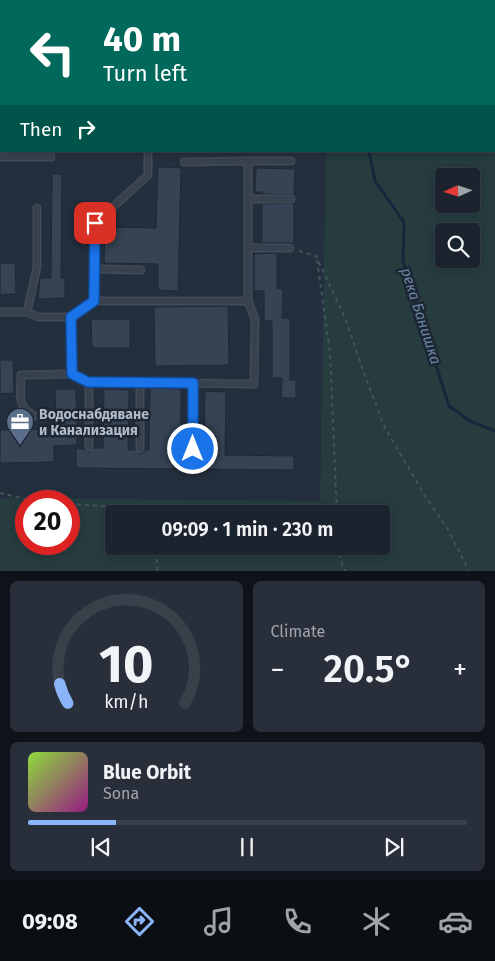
<!DOCTYPE html>
<meta charset="utf-8">
<style>
:root{--surface:#1b232e;--page:#282f3a;--text:#f1f3f6;--muted:#a0a4aa;--line:#39404a;--accent:#8ab4f8}
body{margin:0;font-family:"Fira Sans",sans-serif;background:var(--page);color:var(--text);height:100vh;display:flex;flex-direction:column;font-size:19px;white-space:nowrap}
*{box-sizing:border-box;margin:0}
p{font-size:16px;color:var(--muted)}
.icon{flex:none;width:28px;height:28px;fill:none;stroke:currentColor;stroke-width:2;stroke-linecap:round;stroke-linejoin:round}
.map{position:relative;height:571px;overflow:hidden}
.side{display:flex;flex-direction:column;gap:10px;padding:10px;background:#0f1319;flex:1}
.side>*{flex:none}
.top-card{position:absolute;left:0px;top:0px;width:495px;height:152px;box-shadow:0 2px 8px #0003,0 0 0 1px var(--line);background:#00695c;color:#fff;overflow:hidden}
.needle{width:32px;rotate:267deg}
.buttons{position:absolute;left:435px;top:168px;display:grid;gap:10px}
.buttons a{display:grid;place-items:center;width:45px;height:45px;border-radius:5px;background:var(--surface);box-shadow:0 2px 8px #0003,0 0 0 1px var(--line);font-size:25px}
.speed{position:absolute;left:15px;top:490px;display:flex;gap:10px;font-size:25px;font-weight:700;text-align:center}
.speed>*{display:grid;place-content:center;width:65px;height:65px;border-radius:50%;background:var(--surface);box-shadow:0 2px 8px #0003,0 0 0 1px var(--line);line-height:1}
.speed .limit{border:8px solid #d22;background:#fff;color:#111}
.pin{position:absolute;display:grid;place-items:center;width:42px;height:42px;color:#fff;margin:-21px;border-radius:10px;box-shadow:0 2px 8px #0006}
.me{position:absolute;width:55px;margin:-28px;rotate:0deg;stroke-linejoin:round;filter:drop-shadow(0 0 4px #0008)}
.turn{display:flex;align-items:center;gap:18px;height:105px;padding:0 20px;font-size:22px}
.turn .icon{width:65px;height:65px;stroke-width:2.5}
.turn b{display:block;font-size:35px;line-height:42px}
.then{display:flex;align-items:center;height:48px;padding:0 20px;background:#0003;gap:10px;font-size:19px}
.big{font-size:38px;font-weight:600;line-height:1.1}
.side .tile{flex:1;display:flex;flex-direction:column;justify-content:center;gap:8px;min-width:0;padding:0 18px;border-radius:8px;background:var(--page)}
.side .dial{align-items:center;gap:0}
.dial svg{height:130px;overflow:visible;fill:none;stroke:var(--line);stroke-width:7;stroke-linecap:round;text-anchor:middle}
.dial text{fill:var(--text);stroke:none}
.song{display:flex;align-items:center;gap:15px}
.cover{width:60px;height:60px;border-radius:8px;background:linear-gradient(135deg,hsl(90 70% 55%),hsl(310 70% 35%))}
.played{height:5px;border-radius:2px;background:linear-gradient(90deg,var(--accent) 20%,var(--line) 20%)}
.keys{display:flex;justify-content:space-around;direction:ltr}
.heat{display:flex;justify-content:space-between;align-items:center;font-size:28px;direction:ltr}
.side .tiles{flex:1;display:grid;gap:10px;grid-template-columns:1fr 1fr}
.tile:last-child{grid-column:span 2}
.trip{position:absolute;left:105px;top:505px;width:285px;height:50px;border-radius:5px;background:var(--surface);box-shadow:0 2px 8px #0003,0 0 0 1px var(--line);font-weight:600;line-height:50px;text-align:center}
.menu{display:flex;height:80px;justify-content:space-around;align-items:center;background:#0b0e12;color:var(--muted)}
.menu .icon{width:35px;height:35px}
.menu .on{color:var(--accent)}
.menu b{font-size:22px;color:var(--text)}
.map>svg:first-child{display:block}
.green{fill:#263c3f;fill-rule:evenodd}
.lines{fill:none;stroke-linecap:round;stroke-linejoin:round}
.stream{stroke:#17263c;stroke-width:3}
.building{fill:#364354;stroke:#1f2835}
.service-casing{stroke:#414a57;stroke-width:9}
.path{stroke:#3f5557;stroke-width:2;stroke-dasharray:4 4;stroke-linecap:butt}
.service{stroke:#38414e;stroke-width:6}
.route-casing{stroke:#114b97;stroke-width:12}
.route{stroke:#1a73e8;stroke-width:9}
.labels{text-anchor:middle;dominant-baseline:central;stroke-width:5;stroke-linejoin:round;paint-order:stroke}
.poi-label{font-size:14px;font-weight:bold;fill:#b4bcc9;stroke:#1d2633;text-anchor:start}
.water-label{font-size:15px;font-style:italic;fill:#6d86a8;stroke:#1d2633}
</style>
<div class="map">
<svg width="495" height="571" viewBox="0 0 495 571">
<rect width="100%" height="100%" fill="#242f3e"/>
<g class="green">
<rect x="7" y="0" width="219" height="1"/>
<path d="M 306,0 L 495,0 L 495,571 L 0,571 L 0,498 L 320,501 L 326,151 L 494,151 L 494,1 L 301,1 ZM 471,176 L 471,204 L 444,204 L 444,176 ZM 444,231 L 471,231 L 471,259 L 444,259 ZM 69,501 L 69,544 L 26,544 L 26,501 ZM 114,514 L 381,514 L 381,546 L 114,546 Z"/>
<path d="M 1,21 L 1,149 L 0,149 L 0,26 Z"/>
</g>
<g class="lines">
<g class="stream">
<path d="M 331,0 L 331,1"/>
<path d="M 369,151 L 375,181 L 404,222 L 403,261 L 449,406 L 470,421 L 495,431"/>
</g>
</g>
<g class="building">
<path d="M 158,167 L 181,168 L 178,291 L 158,290 L 158,264 L 104,263 L 105,227 L 156,228 Z"/>
<path d="M 256,168 L 295,169 L 294,195 L 262,194 L 262,192 L 255,192 Z"/>
<path d="M 52,174 L 62,174 L 61,278 L 65,278 L 65,298 L 38,299 L 40,278 L 51,278 Z"/>
<path d="M 294,203 L 294,243 L 262,243 L 262,204 Z"/>
<path d="M 277,253 L 277,289 L 283,289 L 282,318 L 290,318 L 290,380 L 296,380 L 296,398 L 281,398 L 282,378 L 272,378 L 272,321 L 264,321 L 264,291 L 254,291 L 254,254 Z"/>
<path d="M 0,263 L 15,263 L 16,294 L 0,295 Z"/>
<path d="M 228,306 L 229,365 L 155,366 L 154,307 Z"/>
<path d="M 91,319 L 130,319 L 130,348 L 92,348 Z"/>
<path d="M 0,360 L 13,360 L 14,393 L 0,394 Z"/>
<path d="M 150,388 L 181,389 L 181,450 L 188,450 L 193,454 L 198,451 L 204,451 L 205,391 L 226,392 L 225,455 L 294,456 L 294,470 L 76,468 L 76,449 L 84,449 L 89,452 L 94,448 L 103,448 L 104,389 L 129,390 L 128,450 L 135,450 L 140,454 L 143,453 L 145,450 L 149,450 Z"/>
<path d="M 55,389 L 76,389 L 77,445 L 54,446 L 54,462 L 0,463 L 0,430 L 56,429 Z"/>
</g>
<g class="lines">
<defs>
<g id="service">
<path d="M 0,157 L 51,157"/>
<path d="M 248,161 L 291,161"/>
<path d="M 248,199 L 291,199"/>
<path d="M 248,248 L 290,248"/>
<path d="M 95,269 L 141,270"/>
<path d="M 94,301 L 95,208 L 112,208 L 148,175 L 148,153"/>
<path d="M 0,312 L 27,312 L 38,317 L 71,317 L 94,301 L 248,301 L 248,161 L 184,162"/>
<path d="M 27,312 L 37,267 L 37,208"/>
<path d="M 71,317 L 72,374 L 89,382 L 254,384 L 255,319 L 248,301"/>
<path d="M 89,382 L 89,447"/>
<path d="M 140,382 L 140,449"/>
<path d="M 193,383 L 193,449"/>
<path d="M 35,416 C 16,408 21,393 21,375 L 72,374"/>
</g>
</defs>
<use href="#service" class="service-casing"/>
<g class="path">
<path d="M 299,251 L 316,256 L 345,318 L 365,376 L 385,428 L 425,496 L 447,528 L 469,571"/>
<path d="M 317,260 L 330,353 L 337,514"/>
<path d="M 0,493 L 35,501"/>
<path d="M 69,504 L 136,508 L 149,514"/>
<path d="M 339,546 L 339,555 L 345,571"/>
<path d="M 157,571 L 157,546"/>
</g>
<use href="#service" class="service"/>
</g>
<g class="lines">
<defs>
<path id="route" d="M 95,223 L 94,301 L 71,317 L 72,374 L 88,382 L 193,383 L 193,449"/>
</defs>
<use href="#route" class="route-casing"/>
<use href="#route" class="route"/>
</g>
<defs>
<symbol id="office-pin" viewBox="-11 -11 22 30"><path d="M0 17L-7.5 6A9.5 9.5 0 1 1 7.5 6Z" fill="#5c6f8a" stroke="#1d2633"/><path d="M-6-3h4V-5.5h4V-3h4V5H-6ZM-1-4.5V-3h2v-1.5ZM-6 0V1H6V0Z" fill="#fff"/></symbol>
</defs>
<g fill-rule="evenodd">
<use href="#office-pin" x="4" y="406" width="32" height="43"/>
</g>
<g class="labels">
<g class="poi-label">
<text x="39" y="414">Водоснабдяване<tspan x="39" dy="16">и Канализация</tspan></text>
</g>
<g class="water-label">
<text transform="translate(421 316) rotate(72)">река Банишка</text>
</g>
</g>
</svg>
<div class="buttons">
<a><svg class="needle" viewBox="-14 -14 28 28"><path d="M0-13l5 13h-10z" fill="#e53935"/><path d="M0 13l5-13h-10z" fill="#a0a4aa"/></svg></a>
<a><svg class="icon" aria-label="search" viewBox="0 0 24 24"><circle cx="10" cy="10" r="6"/><path d="M15 15l6 6"/></svg></a>
</div>
<div class="speed"><div class="limit">20</div></div>
<div class="pin" style="left:95px;top:223px;background:#d93025"><svg class="icon" aria-label="arrive" viewBox="0 0 24 24"><path d="M6 21V4h12l-3 4 3 4H6"/></svg></div>
<svg class="me" style="left:193px;top:449px" viewBox="-20 -20 40 40"><circle r="17" fill="#1a73e8" stroke="#fff" stroke-width="3"/><path d="M0-11L8 9 0 5-8 9z" fill="#fff"/></svg>
<div class="trip">09:09 · 1 min · 230 m</div>
<div class="top-card">
<div class="turn"><svg class="icon" aria-label="left" viewBox="0 0 24 24"><path d="M17 20v-9H6M10 6l-5 5 5 5"/></svg><div><b>40 m</b>Turn left</div></div>
<div class="then">Then<svg class="icon" aria-label="right" viewBox="0 0 24 24"><path d="M7 20v-9h11M14 6l5 5-5 5"/></svg></div>
</div>
</div>
<section class="side">
<div class="tiles">
<div class="tile dial"><svg viewBox="0 0 100 80">
<path d="M14 69A42 42 0 1 1 86 69"/>
<path d="M14 69A42 42 0 0 1 9 57" stroke="#8ab4f8"/>
<text x="50" y="56" font-size="32" font-weight="700">10</text>
<text x="50" y="72" font-size="11">km/h</text>
</svg></div>
<div class="tile"><p>Climate</p>
<div class="heat"><a>−</a><b class="big">20.5°</b><a>+</a></div>
</div>
<div class="tile">
<div class="song"><i class="cover"></i><div><b>Blue Orbit</b><p>Sona</p></div></div>
<div class="played"></div>
<div class="keys"><svg class="icon" aria-label="previous" viewBox="0 0 24 24"><path d="M18 5L8 12l10 7zM5 5v14"/></svg><svg class="icon" aria-label="pause" viewBox="0 0 24 24"><path d="M8 5v14M16 5v14"/></svg><svg class="icon" aria-label="next" viewBox="0 0 24 24"><path d="M6 5l10 7-10 7zM19 5v14"/></svg></div>
</div>
</div>
</section>
<nav class="menu">
<b>09:08</b>
<svg class="icon on" aria-label="directions" viewBox="0 0 24 24"><path d="M12 3l9 9-9 9-9-9zM9 14v-3h6M13 9l2 2-2 2"/></svg>
<svg class="icon" aria-label="music" viewBox="0 0 24 24"><path d="M9 18V5l10-2v13"/><circle cx="6" cy="18" r="3"/><circle cx="16" cy="16" r="3"/></svg>
<svg class="icon" aria-label="phone" viewBox="0 0 24 24"><path d="M5 4h4l2 5-3 2q2 4 5 5l2-3 5 2v4C11 20 4 13 5 4z"/></svg>
<svg class="icon" aria-label="climate" viewBox="0 0 24 24"><path d="M12 3v18M4 7l16 10M4 17L20 7"/></svg>
<svg class="icon" aria-label="car" viewBox="0 0 24 24"><path d="M5 17H2v-5l4-1 3-4h7l3 4 3 1v5h-3M9 17h6M6 11h13"/><circle cx="7" cy="17" r="2"/><circle cx="17" cy="17" r="2"/></svg>
</nav>
